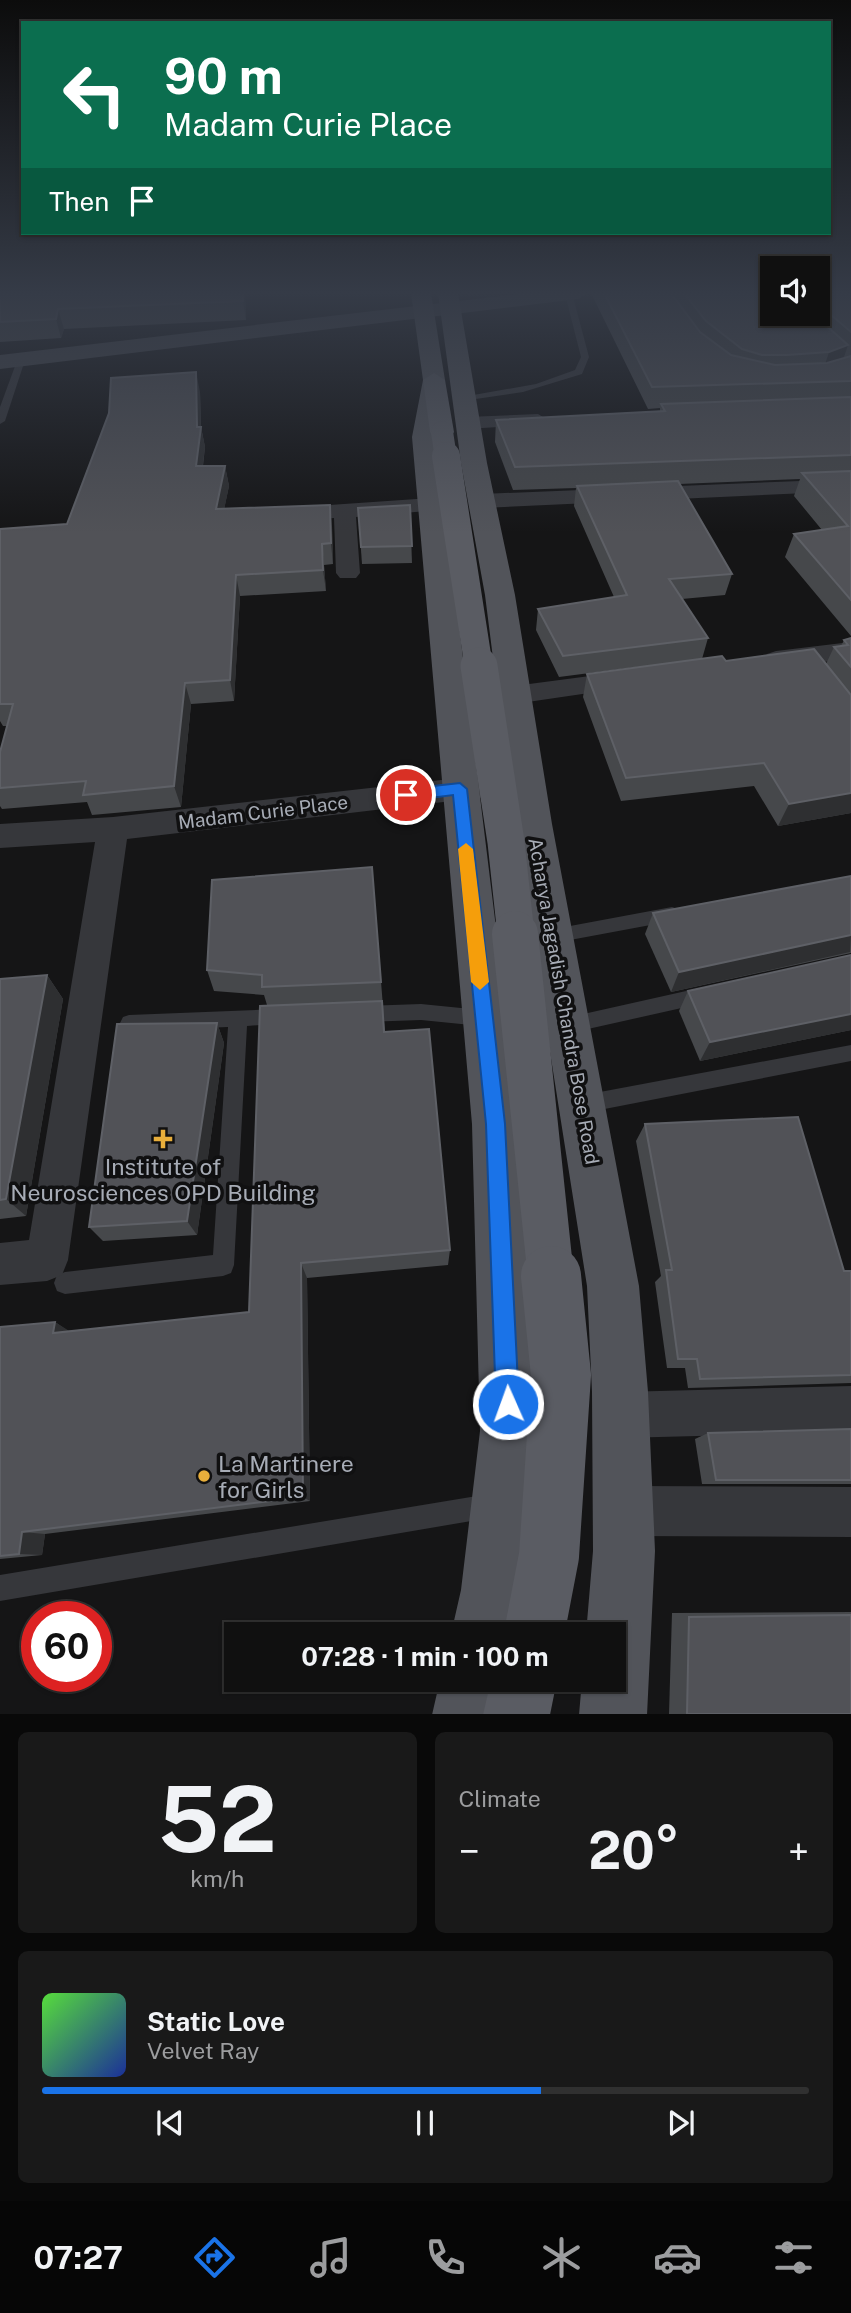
<!DOCTYPE html>
<meta charset="utf-8">
<style>
:root{--surface:#101010;--page:#191919;--text:#f1f3f6;--muted:#9c9d9f;--line:#303030;--accent:#1a73e8}
body{margin:0;font-family:"Public Sans",sans-serif;background:var(--page);color:var(--text);height:100vh;display:flex;flex-direction:column;font-size:26px;white-space:nowrap}
*{box-sizing:border-box;margin:0}
p{font-size:23px;color:var(--muted)}
.icon{flex:none;width:38px;height:38px;fill:none;stroke:currentColor;stroke-width:2;stroke-linecap:round;stroke-linejoin:round}
.map{position:relative;height:1714px;overflow:hidden}
.drawer{display:flex;flex-direction:column;gap:18px;padding:18px;background:#090909;flex:1}
.drawer>*{flex:none}
.banner{position:absolute;left:21px;top:21px;width:810px;height:214px;border-radius:0px;box-shadow:0 2px 5px #0004,0 0 0 2px var(--line);background:#0b6e4f;color:#fff;overflow:hidden}
.tools{position:absolute;left:760px;top:256px;display:grid;gap:14px}
.tools a{display:grid;place-items:center;width:70px;height:70px;border-radius:0px;background:var(--surface);box-shadow:0 2px 5px #0004,0 0 0 2px var(--line);font-size:35px}
.speed{position:absolute;left:21px;top:1601px;display:flex;gap:14px;font-size:35px;font-weight:700;text-align:center}
.speed>*{display:grid;place-content:center;width:91px;height:91px;border-radius:50%;background:var(--surface);box-shadow:0 2px 5px #0004,0 0 0 2px var(--line);line-height:1}
.speed .limit{border:10px solid #d22;background:#fff;color:#111}
.pin{position:absolute;display:grid;place-items:center;width:60px;height:60px;color:#fff;margin:-30px;border:4px solid #fff;border-radius:50%;box-shadow:0 2px 7px #0007}
.me{position:absolute;width:77px;margin:-38px;rotate:358deg;stroke-linejoin:round;filter:drop-shadow(0 0 5px #0008)}
.turn{display:flex;align-items:center;gap:24px;height:147px;padding:0 28px;font-size:32px}
.turn .icon{width:91px;height:91px;stroke-width:2.5}
.turn b{display:block;font-size:49px;line-height:60px}
.then{display:flex;align-items:center;height:66px;padding:0 28px;background:#0003;gap:14px;font-size:26px}
.big{font-size:52px;font-weight:700;line-height:1.1}
.drawer .widget{flex:1;display:flex;flex-direction:column;justify-content:center;gap:10px;min-width:0;padding:0 24px;border-radius:10px;background:var(--page)}
.drawer .dial{align-items:center;gap:0}
.dial b{font-size:91px;line-height:1}
.song{display:flex;align-items:center;gap:21px}
.cover{width:84px;height:84px;border-radius:10px;background:linear-gradient(135deg,hsl(110 70% 55%),hsl(230 70% 35%))}
.played{height:7px;border-radius:4px;background:linear-gradient(90deg,var(--accent) 65%,var(--line) 65%)}
.keys{display:flex;justify-content:space-around;direction:ltr}
.heat{display:flex;justify-content:space-between;align-items:center;font-size:38px;direction:ltr}
.drawer .tiles{flex:1;display:grid;gap:18px;grid-template-columns:1fr 1fr}
.widget:last-child{grid-column:span 2}
.trip{position:absolute;left:224px;top:1622px;width:402px;height:70px;border-radius:0px;background:var(--surface);box-shadow:0 2px 5px #0004,0 0 0 2px var(--line);font-weight:700;line-height:70px;text-align:center}
.tab-bar{display:flex;height:112px;justify-content:space-around;align-items:center;background:#060606;color:var(--muted)}
.tab-bar .icon{width:49px;height:49px}
.tab-bar .selected{color:var(--accent)}
.tab-bar b{font-size:32px;color:var(--text)}
.map>svg:first-child{display:block}
.lines{fill:none;stroke-linecap:round;stroke-linejoin:round}
.service{fill:#36373b;fill-rule:evenodd}
.minor{fill:#36373b;fill-rule:evenodd}
.secondary{fill:#44464b;fill-rule:evenodd}
.primary{fill:#52545a;fill-rule:evenodd}
.trunk{fill:#5a5c63;fill-rule:evenodd}
.trunk-bridge-far4{stroke:#5a5c63;stroke-width:22}
.trunk-bridge-far3{stroke:#5a5c63;stroke-width:28}
.trunk-bridge-far2{stroke:#5a5c63;stroke-width:37}
.trunk-bridge-far1{stroke:#5a5c63;stroke-width:46}
.trunk-bridge{stroke:#5a5c63;stroke-width:60}
.wall{fill:#46484b}
.shaded-wall{fill:#2e2f31}
.building{fill:#515257;stroke:#5e6066;stroke-width:2}
.route{fill:#1a73e8;stroke:#114b97;stroke-width:2}
.slow{fill:#f59e0b}
.poi-dot{fill:#e8ae3b;stroke:#101011;stroke-width:2.5}
.labels{text-anchor:middle;dominant-baseline:central;stroke-width:7;stroke-linejoin:round;paint-order:stroke}
.street-label{font-size:19px;fill:#a7acb6;stroke:#101011}
.near-poi-label{font-size:23px;fill:#a7acb6;stroke:#101011}
</style>
<div class="map">
<svg width="851" height="1715" viewBox="0 0 851 1715">
<rect width="100%" height="100%" fill="#151516"/>
<g class="lines">
<g class="service">
<path d="M 572,293 L 589,357 L 582,374 L 523,392 L 462,401 L 462,397 L 536,384 L 575,370 L 581,357 L 565,294 Z"/>
<path d="M 18,358 L 25,360 L 5,421 L 0,424 L 0,407 Z"/>
<path d="M 672,907 L 678,909 L 680,914 L 678,919 L 672,921 L 554,943 L 548,941 L 546,936 L 548,931 L 554,929 Z"/>
<path d="M 704,987 L 710,990 L 713,995 L 710,1000 L 704,1003 L 570,1033 L 564,1031 L 561,1025 L 564,1019 L 570,1017 Z"/>
<path d="M 421,1004 L 481,1010 L 487,1012 L 490,1018 L 487,1024 L 481,1026 L 421,1020 L 364,1022 L 358,1020 L 355,1014 L 358,1008 L 364,1006 Z"/>
<path d="M 279,1009 L 285,1011 L 288,1017 L 285,1023 L 247,1026 L 234,1265 L 231,1273 L 223,1276 L 65,1294 L 57,1291 L 54,1283 L 57,1275 L 65,1272 L 213,1255 L 228,1027 L 129,1031 L 123,1029 L 120,1023 L 123,1017 L 129,1015 Z"/>
<path d="M 851,1045 L 851,1061 L 584,1113 L 577,1110 L 574,1104 L 577,1098 L 584,1095 Z"/>
<path d="M 489,1494 L 498,1497 L 501,1506 L 498,1515 L 489,1518 L 0,1601 L 0,1575 Z"/>
</g>
<g class="minor">
<path d="M 538,414 L 548,420 L 545,424 L 467,429 L 457,423 L 467,417 Z"/>
<path d="M 851,479 L 851,491 L 482,508 L 471,501 L 482,494 Z"/>
<path d="M 431,498 L 439,500 L 442,505 L 439,510 L 356,517 L 360,573 L 356,578 L 340,578 L 336,573 L 334,518 L 286,522 L 275,515 L 286,508 Z"/>
<path d="M 851,642 L 851,658 L 776,669 L 767,666 L 763,660 L 767,654 L 776,651 Z"/>
<path d="M 628,671 L 637,674 L 641,680 L 637,686 L 514,704 L 504,701 L 500,695 L 504,689 L 514,686 Z"/>
<path d="M 486,775 L 496,778 L 501,786 L 496,794 L 486,797 L 127,839 L 68,1260 L 62,1275 L 47,1281 L 0,1285 L 0,1243 L 29,1240 L 95,842 L 0,848 L 0,824 L 113,817 Z"/>
<path d="M 851,1386 L 851,1432 L 621,1438 L 604,1432 L 598,1415 L 604,1398 L 621,1392 Z"/>
<path d="M 623,1486 L 851,1487 L 851,1537 L 623,1536 L 606,1528 L 598,1511 L 606,1494 Z"/>
</g>
<path class="secondary" d="M 527,293 L 588,293 L 578,299 L 0,369 L 0,355 Z"/>
<g class="primary">
<path d="M 411,293 L 431,293 L 445,380 L 436,437 L 520,1124 L 538,1431 L 523,1590 L 515,1634 L 451,1634 L 461,1590 L 480,1431 L 472,1124 L 412,437 L 423,380 Z"/>
<path d="M 438,293 L 458,293 L 487,463 L 515,595 L 552,824 L 639,1286 L 648,1392 L 655,1551 L 647,1715 L 579,1715 L 582,1680 L 614,1680 L 614,1634 L 586,1634 L 593,1551 L 592,1392 L 587,1286 L 514,824 L 485,595 L 461,463 Z"/>
<path d="M 440,1680 L 506,1680 L 499,1715 L 432,1715 Z"/>
</g>
<g class="trunk">
<path d="M 434,373 L 445,380 L 454,432 L 451,437 L 433,437 L 430,432 L 423,380 Z"/>
<path d="M 491,1680 L 557,1680 L 550,1715 L 483,1715 Z"/>
</g>
<path class="trunk-bridge-far4" d="M 442,432 L 446,458"/>
<path class="trunk-bridge-far3" d="M 446,456 L 479,668"/>
<path class="trunk-bridge-far2" d="M 479,666 L 506,842 L 516,935"/>
<path class="trunk-bridge-far1" d="M 515,934 L 551,1278"/>
<path class="trunk-bridge" d="M 534,1634 L 549,1556 L 561,1375 L 551,1276"/>
</g>
<g class="wall">
<path d="M 0,293 L 245,293 L 246,320 L 64,329 L 61,338 L 0,342 Z"/>
<path d="M 467,293 L 490,293 L 467,295 Z"/>
<path d="M 591,293 L 772,293 L 772,313 L 817,313 L 817,293 L 851,293 L 851,636 L 785,557 L 794,534 L 822,530 L 794,496 L 800,479 L 679,484 L 732,574 L 725,595 L 682,599 L 708,638 L 702,659 L 726,661 L 826,664 L 834,647 L 841,646 L 844,640 L 851,638 L 851,813 L 778,826 L 754,786 L 621,801 L 583,697 L 587,674 L 644,666 L 559,677 L 536,630 L 538,609 L 614,597 L 574,506 L 576,488 L 513,490 L 495,442 L 496,420 L 660,411 L 660,408 L 648,409 Z"/>
<path d="M 200,392 L 201,427 L 205,447 L 203,466 L 225,466 L 229,486 L 224,509 L 332,526 L 333,564 L 324,565 L 326,591 L 240,596 L 234,701 L 191,704 L 181,807 L 92,815 L 87,802 L 2,809 L 0,806 L 0,752 L 7,726 L 3,726 L 0,721 L 0,529 L 67,524 Z"/>
<path d="M 410,505 L 412,563 L 362,564 L 358,508 Z"/>
<path d="M 372,867 L 385,1032 L 450,1250 L 448,1265 L 307,1278 L 310,1501 L 45,1534 L 42,1555 L 0,1559 L 0,1327 L 55,1322 L 68,1331 L 249,1312 L 267,1005 L 264,995 L 214,991 L 207,970 Z"/>
<path d="M 851,876 L 851,953 L 671,992 L 645,934 L 653,913 Z"/>
<path d="M 851,955 L 851,1030 L 700,1061 L 679,1011 L 688,991 Z"/>
<path d="M 47,975 L 63,999 L 26,1216 L 0,1219 L 0,979 Z"/>
<path d="M 217,1023 L 224,1043 L 197,1235 L 103,1241 L 89,1227 Z"/>
<path d="M 645,1124 L 844,1271 L 851,1271 L 851,1383 L 688,1388 L 685,1368 L 667,1368 L 655,1282 L 661,1276 L 636,1141 Z"/>
<path d="M 851,1429 L 851,1484 L 702,1484 L 695,1439 L 708,1433 Z"/>
<path d="M 851,1612 L 851,1714 L 669,1714 L 672,1613 Z"/>
</g>
<g class="shaded-wall">
<path d="M 243,293 L 245,293 L 246,320 L 243,301 Z"/>
<path d="M 58,309 L 64,329 L 61,338 L 56,319 Z"/>
<path d="M 848,345 L 841,366 L 822,374 L 829,352 Z"/>
<path d="M 196,372 L 200,392 L 201,432 L 201,427 L 205,447 L 200,487 L 196,466 Z"/>
<path d="M 225,466 L 229,486 L 220,530 L 216,509 Z"/>
<path d="M 330,505 L 332,526 L 333,564 L 331,543 Z"/>
<path d="M 322,544 L 324,565 L 326,591 L 323,570 Z"/>
<path d="M 236,575 L 240,596 L 234,701 L 230,680 Z"/>
<path d="M 185,683 L 191,704 L 181,807 L 174,786 Z"/>
<path d="M 851,793 L 851,813 L 778,826 L 789,804 Z"/>
<path d="M 851,935 L 850,952 L 671,992 L 679,972 Z"/>
<path d="M 47,975 L 63,999 L 26,1216 L 6,1199 Z"/>
<path d="M 851,1014 L 851,1030 L 700,1061 L 710,1042 Z"/>
<path d="M 217,1023 L 224,1043 L 197,1235 L 187,1221 Z"/>
<path d="M 301,1263 L 307,1278 L 310,1501 L 303,1497 Z"/>
<path d="M 55,1322 L 74,1334 L 53,1333 Z"/>
<path d="M 22,1532 L 45,1534 L 42,1555 L 19,1554 Z"/>
</g>
<g class="building">
<path d="M 0,293 L 243,293 L 243,301 L 58,309 L 56,319 L 0,322 Z"/>
<path d="M 604,293 L 671,293 L 700,332 L 731,355 L 775,365 L 827,363 L 851,356 L 851,381 L 652,387 Z"/>
<path d="M 684,293 L 772,293 L 772,313 L 812,313 L 848,345 L 829,352 L 787,355 L 762,355 L 742,349 L 706,321 Z"/>
<path d="M 817,293 L 851,293 L 851,332 L 817,303 Z"/>
<path d="M 196,372 L 197,427 L 201,427 L 196,466 L 225,466 L 216,509 L 330,505 L 331,543 L 322,544 L 323,570 L 236,575 L 230,680 L 185,683 L 174,786 L 83,795 L 86,781 L 0,788 L 0,752 L 13,704 L 0,704 L 0,529 L 67,524 L 109,413 L 111,378 Z"/>
<path d="M 851,397 L 851,455 L 515,467 L 496,420 L 665,411 L 661,404 Z"/>
<path d="M 851,471 L 851,600 L 794,534 L 848,526 L 802,473 Z"/>
<path d="M 678,481 L 732,574 L 669,579 L 708,638 L 563,656 L 538,609 L 627,595 L 577,486 Z"/>
<path d="M 410,505 L 412,546 L 361,547 L 358,508 Z"/>
<path d="M 851,638 L 851,667 L 834,647 L 848,645 L 844,640 Z"/>
<path d="M 814,649 L 851,695 L 851,793 L 789,804 L 764,763 L 626,778 L 587,674 L 722,656 L 726,661 Z"/>
<path d="M 372,867 L 381,982 L 262,987 L 262,975 L 207,970 L 212,880 Z"/>
<path d="M 851,876 L 851,935 L 679,972 L 653,913 Z"/>
<path d="M 851,955 L 851,1014 L 710,1042 L 688,991 Z"/>
<path d="M 47,975 L 6,1199 L 0,1200 L 0,979 Z"/>
<path d="M 382,1001 L 384,1032 L 429,1029 L 450,1250 L 301,1263 L 303,1497 L 22,1532 L 19,1554 L 0,1556 L 0,1327 L 55,1322 L 53,1333 L 249,1312 L 260,1006 Z"/>
<path d="M 217,1023 L 187,1221 L 89,1227 L 117,1024 Z"/>
<path d="M 798,1117 L 844,1271 L 851,1271 L 851,1375 L 700,1379 L 697,1359 L 678,1359 L 666,1270 L 672,1270 L 645,1124 Z"/>
<path d="M 851,1429 L 851,1480 L 716,1480 L 708,1433 Z"/>
<path d="M 851,1615 L 851,1714 L 687,1714 L 689,1617 Z"/>
</g>
<linearGradient id="sky" x2="0" y2="1"><stop stop-color="#0c0c0c"/><stop offset="0.55" stop-color="#353b47"/><stop offset="1" stop-color="#353b47" stop-opacity="0"/></linearGradient>
<rect width="851" height="533" fill="url(#sky)"/>
<path class="route" d="M 460,783 L 467,789 L 505,1124 L 519,1404 L 516,1412 L 508,1415 L 499,1412 L 496,1404 L 486,1124 L 453,795 L 406,801 L 399,795 L 406,789 Z"/>
<path class="slow" d="M 466,843 L 473,849 L 489,982 L 480,990 L 471,982 L 458,849 Z"/>
<g class="poi-dot">
<path d="M159.5 1128.5h7v7h7v7h-7v7h-7v-7h-7v-7h7z"/>
<circle cx="204" cy="1476" r="7"/>
</g>
<g class="labels">
<g class="street-label">
<text transform="translate(263 812) rotate(-7)">Madam Curie Place</text>
<text transform="translate(564 1001) rotate(80)">Acharya Jagadish Chandra Bose Road</text>
</g>
<g class="near-poi-label">
<text x="163" y="1166">Institute of<tspan x="163" dy="26">Neurosciences OPD Building</tspan></text>
<text x="218" y="1463" text-anchor="start">La Martinere<tspan x="218" dy="26">for Girls</tspan></text>
</g>
</g>
</svg>
<div class="tools">
<a><svg class="icon" aria-label="sound" viewBox="0 0 24 24"><path d="M4 9h4l5-4v14l-5-4H4zM17 9q2 3 0 6"/></svg></a>
</div>
<div class="speed"><div class="limit">60</div></div>
<div class="pin" style="left:406px;top:795px;background:#d93025"><svg class="icon" aria-label="arrive" viewBox="0 0 24 24"><path d="M6 21V4h12l-3 4 3 4H6"/></svg></div>
<svg class="me" style="left:508px;top:1404px" viewBox="-20 -20 40 40"><circle r="17" fill="#1a73e8" stroke="#fff" stroke-width="3"/><path d="M0-11L8 9 0 5-8 9z" fill="#fff"/></svg>
<div class="trip">07:28 · 1 min · 100 m</div>
<div class="banner">
<div class="turn"><svg class="icon" aria-label="left" viewBox="0 0 24 24"><path d="M17 20v-9H6M10 6l-5 5 5 5"/></svg><div><b>90 m</b>Madam Curie Place</div></div>
<div class="then">Then<svg class="icon" aria-label="arrive" viewBox="0 0 24 24"><path d="M6 21V4h12l-3 4 3 4H6"/></svg></div>
</div>
</div>
<section class="drawer">
<div class="tiles">
<div class="widget dial"><b>52</b><p>km/h</p></div>
<div class="widget"><p>Climate</p>
<div class="heat"><a>−</a><b class="big">20°</b><a>+</a></div>
</div>
<div class="widget">
<div class="song"><i class="cover"></i><div><b>Static Love</b><p>Velvet Ray</p></div></div>
<div class="played"></div>
<div class="keys"><svg class="icon" aria-label="previous" viewBox="0 0 24 24"><path d="M18 5L8 12l10 7zM5 5v14"/></svg><svg class="icon" aria-label="pause" viewBox="0 0 24 24"><path d="M8 5v14M16 5v14"/></svg><svg class="icon" aria-label="next" viewBox="0 0 24 24"><path d="M6 5l10 7-10 7zM19 5v14"/></svg></div>
</div>
</div>
</section>
<nav class="tab-bar">
<b>07:27</b>
<svg class="icon selected" aria-label="directions" viewBox="0 0 24 24"><path d="M12 3l9 9-9 9-9-9zM9 14v-3h6M13 9l2 2-2 2"/></svg>
<svg class="icon" aria-label="music" viewBox="0 0 24 24"><path d="M9 18V5l10-2v13"/><circle cx="6" cy="18" r="3"/><circle cx="16" cy="16" r="3"/></svg>
<svg class="icon" aria-label="phone" viewBox="0 0 24 24"><path d="M5 4h4l2 5-3 2q2 4 5 5l2-3 5 2v4C11 20 4 13 5 4z"/></svg>
<svg class="icon" aria-label="climate" viewBox="0 0 24 24"><path d="M12 3v18M4 7l16 10M4 17L20 7"/></svg>
<svg class="icon" aria-label="car" viewBox="0 0 24 24"><path d="M5 17H2v-5l4-1 3-4h7l3 4 3 1v5h-3M9 17h6M6 11h13"/><circle cx="7" cy="17" r="2"/><circle cx="17" cy="17" r="2"/></svg>
<svg class="icon" aria-label="filters" viewBox="0 0 24 24"><path d="M4 7h16M4 17h16"/><circle cx="9" cy="7" r="2"/><circle cx="15" cy="17" r="2"/></svg>
</nav>
